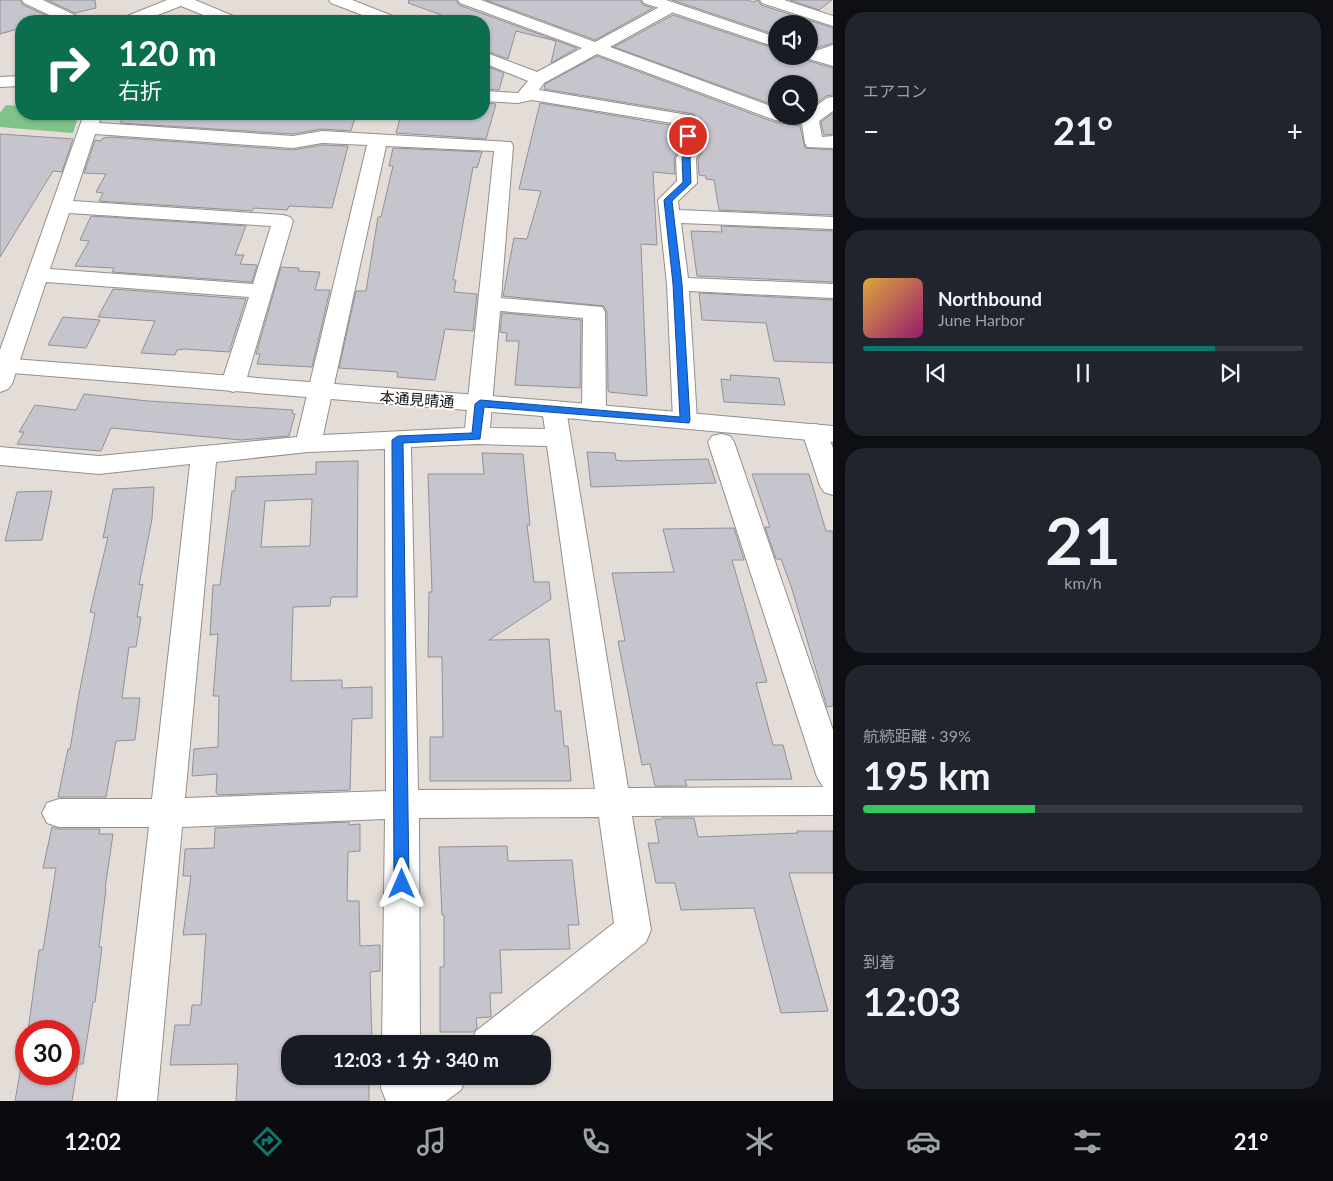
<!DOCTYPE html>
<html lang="ja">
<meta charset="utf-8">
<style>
:root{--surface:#171b24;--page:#20242c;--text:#f1f3f6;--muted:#9ea1a6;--line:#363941;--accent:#0f766e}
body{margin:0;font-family:Lato,"Noto Sans JP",sans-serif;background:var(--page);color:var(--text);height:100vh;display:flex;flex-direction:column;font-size:19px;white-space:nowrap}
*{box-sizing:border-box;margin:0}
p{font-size:16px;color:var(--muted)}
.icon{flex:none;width:28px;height:28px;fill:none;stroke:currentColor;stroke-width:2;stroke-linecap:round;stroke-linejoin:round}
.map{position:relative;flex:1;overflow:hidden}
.panel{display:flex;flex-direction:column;gap:12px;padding:12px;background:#0d0f14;width:500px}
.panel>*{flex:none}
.banner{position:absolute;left:15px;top:15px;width:475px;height:105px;border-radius:20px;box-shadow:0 1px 4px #0004;background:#0b6e4f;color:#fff;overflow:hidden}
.tools{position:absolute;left:768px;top:15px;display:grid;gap:10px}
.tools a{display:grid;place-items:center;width:50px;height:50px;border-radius:50%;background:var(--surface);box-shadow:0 1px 4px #0004;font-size:25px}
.speed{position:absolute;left:15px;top:1020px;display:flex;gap:10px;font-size:25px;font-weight:700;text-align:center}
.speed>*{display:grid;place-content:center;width:65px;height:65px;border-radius:50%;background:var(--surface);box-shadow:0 1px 4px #0004;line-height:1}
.speed .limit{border:8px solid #d22;background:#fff;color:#111}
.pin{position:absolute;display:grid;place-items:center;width:42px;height:42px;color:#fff;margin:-21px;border:2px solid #fff;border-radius:50%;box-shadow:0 1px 5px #0007}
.me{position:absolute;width:55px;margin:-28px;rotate:0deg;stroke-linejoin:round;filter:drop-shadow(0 0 4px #0008)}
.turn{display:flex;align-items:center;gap:18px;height:105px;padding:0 20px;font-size:22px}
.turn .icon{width:65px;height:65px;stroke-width:2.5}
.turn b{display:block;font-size:35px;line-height:42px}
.big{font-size:38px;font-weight:700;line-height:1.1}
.panel .widget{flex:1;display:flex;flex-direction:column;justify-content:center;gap:8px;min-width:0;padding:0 18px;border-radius:20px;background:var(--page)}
.panel .dial{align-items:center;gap:0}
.dial b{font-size:65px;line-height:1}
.song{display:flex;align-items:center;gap:15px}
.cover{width:60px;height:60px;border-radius:8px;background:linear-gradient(135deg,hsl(40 70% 55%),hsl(320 70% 35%))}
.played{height:5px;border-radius:2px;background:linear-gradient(90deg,var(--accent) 80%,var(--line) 80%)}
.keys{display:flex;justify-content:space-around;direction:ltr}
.heat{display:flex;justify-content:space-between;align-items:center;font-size:28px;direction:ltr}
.charge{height:8px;border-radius:4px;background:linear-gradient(90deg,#34c759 39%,var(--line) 0)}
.trip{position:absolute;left:281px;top:1035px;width:270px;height:50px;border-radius:20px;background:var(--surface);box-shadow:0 1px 4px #0004;font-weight:700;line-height:50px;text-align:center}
.menu{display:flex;height:80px;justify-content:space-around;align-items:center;background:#090b0e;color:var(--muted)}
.menu .icon{width:35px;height:35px}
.menu .selected{color:var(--accent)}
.menu b{font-size:22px;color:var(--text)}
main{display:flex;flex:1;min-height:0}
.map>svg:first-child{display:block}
.green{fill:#7fc38a}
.building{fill:#c6c4cd;stroke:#929098;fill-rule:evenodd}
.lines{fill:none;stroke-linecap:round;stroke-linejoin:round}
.minor-casing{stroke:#958e89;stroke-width:2}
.tertiary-casing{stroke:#958e89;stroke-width:2}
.minor{fill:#fff;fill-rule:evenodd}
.tertiary{fill:#fff;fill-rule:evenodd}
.route{fill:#1a73e8;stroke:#114b97}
.labels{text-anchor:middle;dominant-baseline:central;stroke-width:4;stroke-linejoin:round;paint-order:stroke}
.street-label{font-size:15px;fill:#12100e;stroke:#fff}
</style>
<main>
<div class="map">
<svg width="833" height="1101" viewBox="0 0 833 1101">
<rect width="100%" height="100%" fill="#e4ddd7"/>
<path class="green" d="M 6,105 L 21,106 L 21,114 L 79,114 L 73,133 L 0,127 L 0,113 Z"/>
<g class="building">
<path d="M 0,0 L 20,0 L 23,5 L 54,19 L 46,21 L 21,21 L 21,28 L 0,34 Z"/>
<path d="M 47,0 L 95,0 L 96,8 L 75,13 Z"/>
<path d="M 409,0 L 456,0 L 459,5 L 577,48 L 551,63 L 556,41 L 516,31 L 508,59 L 484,50 L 484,21 L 458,21 L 408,3 Z"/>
<path d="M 486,0 L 640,0 L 643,5 L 653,8 L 595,40 Z"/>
<path d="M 672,0 L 748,0 L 753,2 L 758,0 L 761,5 L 833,28 L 833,43 L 817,48 L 809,46 L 809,24 L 776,24 L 776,35 Z"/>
<path d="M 790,0 L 832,0 L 819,10 Z"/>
<path d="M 673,15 L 776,49 L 776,56 L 801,56 L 802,59 L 833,68 L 833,95 L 826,96 L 809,109 L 809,84 L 776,84 L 776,106 L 614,47 Z"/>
<path d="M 597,56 L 774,122 L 800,126 L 805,148 L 833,150 L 833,215 L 719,210 L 714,180 L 706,179 L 706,176 L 699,175 L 698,159 L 702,152 L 698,120 L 694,114 L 544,89 L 545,84 Z"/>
<path d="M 484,65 L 504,73 L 499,90 L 484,89 Z"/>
<path d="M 484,103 L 496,104 L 486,139 L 396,133 L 401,114 L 484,114 Z"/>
<path d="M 540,103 L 676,126 L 678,151 L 674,158 L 675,174 L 653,172 L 657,245 L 641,244 L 647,396 L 609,392 L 608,390 L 607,312 L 604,306 L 503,296 L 514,238 L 527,239 L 541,191 L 519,189 Z"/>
<path d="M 833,113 L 833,134 L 824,135 L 821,122 Z"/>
<path d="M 126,114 L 293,114 L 328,116 L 329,114 L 356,114 L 351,131 L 322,129 L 293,134 L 120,123 Z"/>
<path d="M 0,134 L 73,139 L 62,172 L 53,171 L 0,257 Z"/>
<path d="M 111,137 L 293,150 L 322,145 L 348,146 L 332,208 L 289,206 L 287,210 L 254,208 L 252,211 L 99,201 L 103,193 L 96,192 L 106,174 L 84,173 L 95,140 L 101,141 L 103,138 Z"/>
<path d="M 393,148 L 482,152 L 477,168 L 473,167 L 453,280 L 456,280 L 454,292 L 477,294 L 473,331 L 445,329 L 435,380 L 397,377 L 398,372 L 339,368 L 356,291 L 366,291 L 378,217 L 381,217 L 393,166 L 389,166 Z"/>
<path d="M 91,216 L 246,226 L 235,255 L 244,255 L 240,264 L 257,265 L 252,282 L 112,272 L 114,268 L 75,266 L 89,241 L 80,240 Z"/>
<path d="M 721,226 L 833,231 L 833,282 L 697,276 L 691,231 L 722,232 Z"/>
<path d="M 281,267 L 299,268 L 298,271 L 320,272 L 315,290 L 330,290 L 312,367 L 257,364 L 260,354 L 256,354 Z"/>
<path d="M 113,289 L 246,299 L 229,352 L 184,349 L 177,350 L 175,355 L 141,353 L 155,321 L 98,317 Z"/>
<path d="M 699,293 L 833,300 L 833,363 L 774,361 L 766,323 L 702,320 Z"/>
<path d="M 502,313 L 581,320 L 580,388 L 515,385 L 519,341 L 506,341 L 507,333 L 500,332 Z"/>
<path d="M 63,317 L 100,320 L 86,348 L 48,345 Z"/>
<path d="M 730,375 L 779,378 L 785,405 L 724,402 L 721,379 L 731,380 Z"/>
<path d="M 84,394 L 148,401 L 293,410 L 292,413 L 295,414 L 289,436 L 241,440 L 111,428 L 101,451 L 17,444 L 24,432 L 19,432 L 35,405 L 76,410 Z"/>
<path d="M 587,452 L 615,453 L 616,460 L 623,461 L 708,459 L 716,483 L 591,487 Z"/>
<path d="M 482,453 L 523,454 L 530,525 L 527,525 L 534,582 L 549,582 L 551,599 L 489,640 L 549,639 L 555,711 L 561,711 L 564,746 L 568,746 L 571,781 L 430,781 L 430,737 L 443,737 L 442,657 L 428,657 L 429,592 L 432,592 L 428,474 L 484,474 Z"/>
<path d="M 358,461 L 357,597 L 331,597 L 330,606 L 293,607 L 291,681 L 342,680 L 342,688 L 372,687 L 372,718 L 352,719 L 350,790 L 218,795 L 216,793 L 217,774 L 192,776 L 194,749 L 218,747 L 219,696 L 213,696 L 218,634 L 210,635 L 213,585 L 220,585 L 232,491 L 235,491 L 236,477 L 316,474 L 316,462 ZM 312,499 L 310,546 L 261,547 L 265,501 Z"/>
<path d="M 752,474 L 809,474 L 826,531 L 833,531 L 833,706 L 827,707 L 791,586 L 781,559 L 776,559 L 765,527 L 770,527 Z"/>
<path d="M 154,487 L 152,519 L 139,585 L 143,584 L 137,617 L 141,617 L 136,647 L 129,647 L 122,698 L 140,698 L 135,740 L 116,741 L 106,797 L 58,797 L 68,749 L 70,749 L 79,694 L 95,613 L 90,612 L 108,537 L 103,538 L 113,489 Z"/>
<path d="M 52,491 L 42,540 L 5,541 L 17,492 Z"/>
<path d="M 734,528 L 744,560 L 732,560 L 767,682 L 756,683 L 773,745 L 783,745 L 792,779 L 685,780 L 687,786 L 655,786 L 650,764 L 642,765 L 618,641 L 625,641 L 612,573 L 674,572 L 663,529 Z"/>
<path d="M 662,818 L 694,818 L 698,837 L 798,833 L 797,831 L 833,831 L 833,873 L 789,873 L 828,1011 L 781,1013 L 754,908 L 681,910 L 675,883 L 656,883 L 648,843 L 659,843 L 655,820 L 662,819 Z"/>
<path d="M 349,822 L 349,825 L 360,824 L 360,851 L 348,852 L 347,901 L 359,901 L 360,946 L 380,945 L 380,971 L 370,972 L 372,1042 L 290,1044 L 290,1076 L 369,1076 L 369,1101 L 236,1101 L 238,1064 L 170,1065 L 175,1025 L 190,1025 L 192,1005 L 201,1005 L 206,934 L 183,935 L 191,876 L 183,876 L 185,849 L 214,848 L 215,828 Z"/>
<path d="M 52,827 L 59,829 L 100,829 L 99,834 L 113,834 L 105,889 L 106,889 L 99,947 L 102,947 L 95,1002 L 93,1002 L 83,1064 L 78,1064 L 72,1101 L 15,1101 L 26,1039 L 26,1074 L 69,1074 L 69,1031 L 28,1031 L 39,950 L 43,950 L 56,868 L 43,868 Z"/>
<path d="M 507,846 L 508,861 L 572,860 L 579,925 L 568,925 L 570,949 L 500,950 L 502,993 L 490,993 L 491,1017 L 476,1018 L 477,1028 L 473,1032 L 440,1032 L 440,967 L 444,967 L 444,915 L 442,915 L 439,847 Z"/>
</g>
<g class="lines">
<defs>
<g id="minor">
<path d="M 22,0 L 43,0 L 81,18 L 83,21 L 62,21 L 24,3 Z"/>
<path d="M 167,0 L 195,0 L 238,18 L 240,21 L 218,21 L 181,6 L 142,21 L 120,21 L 122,18 Z"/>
<path d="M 329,0 L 352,0 L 398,18 L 400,21 L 378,21 L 331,3 Z"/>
<path d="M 458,0 L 481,0 L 595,42 L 665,4 L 677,4 L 679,7 L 677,10 L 610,47 L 776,108 L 776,116 L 809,116 L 809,111 L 827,98 L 833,97 L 833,111 L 819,121 L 822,137 L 833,136 L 833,148 L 807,147 L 805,143 L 802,124 L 775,120 L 597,54 L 544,83 L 539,90 L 694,116 L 696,120 L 700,152 L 696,158 L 697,183 L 678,201 L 679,210 L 833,217 L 833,229 L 681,223 L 688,278 L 833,284 L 833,298 L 689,291 L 697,420 L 694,426 L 685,428 L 676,426 L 673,420 L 667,284 L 658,200 L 677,181 L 676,158 L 680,152 L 678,124 L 532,100 L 518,103 L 484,101 L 484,91 L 518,93 L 528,81 L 484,63 L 484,52 L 537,72 L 582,48 L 460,3 Z"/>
<path d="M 760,0 L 784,0 L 833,16 L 833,26 L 762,3 Z"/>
<path d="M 833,45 L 833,56 L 818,61 L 812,60 L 809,56 L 812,52 Z"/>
<path d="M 21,76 L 21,86 L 0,87 L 0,77 Z"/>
<path d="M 84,114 L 102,114 L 99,123 L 293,136 L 322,131 L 511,142 L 513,146 L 501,298 L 602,307 L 605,312 L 606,413 L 603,419 L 594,421 L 585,419 L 582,413 L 583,318 L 500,311 L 490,428 L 545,429 L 542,409 L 545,403 L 554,401 L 563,403 L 566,409 L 628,788 L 823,787 L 817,777 L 708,442 L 712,436 L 721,434 L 730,436 L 734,442 L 833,730 L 833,815 L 632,816 L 651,930 L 646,942 L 519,1044 L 470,1044 L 476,1031 L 614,923 L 599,817 L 419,818 L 420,1044 L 382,1044 L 385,819 L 182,827 L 157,1101 L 117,1101 L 149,827 L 59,827 L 47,823 L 42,813 L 47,803 L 59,799 L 152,799 L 190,464 L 99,474 L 0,465 L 0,447 L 99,456 L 297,437 L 367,145 L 322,143 L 293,148 L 95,134 L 73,201 L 283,215 L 290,217 L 293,221 L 245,384 L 241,389 L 233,392 L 225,389 L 221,384 L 249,297 L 46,282 L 12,384 L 8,389 L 0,392 L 0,350 ZM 386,146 L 494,151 L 465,428 L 323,435 ZM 69,213 L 271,226 L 253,284 L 50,269 ZM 477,444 L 547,446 L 595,789 L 418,790 L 411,447 ZM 385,449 L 386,791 L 185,798 L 216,462 L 308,452 Z"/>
<path d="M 815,424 L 824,426 L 833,448 L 833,495 L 824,492 L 820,486 L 802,432 L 806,426 Z"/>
<path d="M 381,1076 L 466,1076 L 461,1090 L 446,1101 L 386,1101 L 381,1088 Z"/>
</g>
<g id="tertiary">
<path d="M 642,0 L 666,0 L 776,37 L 776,47 L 644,3 Z"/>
<path d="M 809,48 L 833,55 L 833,66 L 803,57 L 809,56 Z"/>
<path d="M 0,358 L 554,401 L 833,426 L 833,442 L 554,417 L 0,372 Z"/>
</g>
</defs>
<use href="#minor" class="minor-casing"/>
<use href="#tertiary" class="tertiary-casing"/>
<use href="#minor" class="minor"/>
<use href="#tertiary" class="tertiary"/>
</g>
<path class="route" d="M 686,134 L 692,136 L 694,152 L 690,158 L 691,183 L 672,201 L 682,284 L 690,420 L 689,423 L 484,407 L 480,439 L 403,443 L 409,884 L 407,889 L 402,890 L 397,889 L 394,884 L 392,440 L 398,436 L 472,433 L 475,404 L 480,400 L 680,417 L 673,284 L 664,200 L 683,182 L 682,158 L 686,152 Z"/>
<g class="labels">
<g class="street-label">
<text transform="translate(417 399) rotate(4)">本通見晴通</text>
</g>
</g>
</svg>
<div class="tools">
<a><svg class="icon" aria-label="sound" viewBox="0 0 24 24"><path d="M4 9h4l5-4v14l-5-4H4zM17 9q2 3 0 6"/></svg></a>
<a><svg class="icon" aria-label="search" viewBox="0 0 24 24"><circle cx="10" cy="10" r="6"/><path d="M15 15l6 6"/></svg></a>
</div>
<div class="speed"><div class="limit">30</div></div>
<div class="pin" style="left:688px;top:136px;background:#d93025"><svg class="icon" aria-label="arrive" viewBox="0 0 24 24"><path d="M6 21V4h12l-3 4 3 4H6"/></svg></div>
<svg class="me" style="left:402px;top:884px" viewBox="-20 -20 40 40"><path d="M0-17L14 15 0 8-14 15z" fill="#1a73e8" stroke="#fff" stroke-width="4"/></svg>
<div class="trip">12:03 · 1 分 · 340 m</div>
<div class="banner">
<div class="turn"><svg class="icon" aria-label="right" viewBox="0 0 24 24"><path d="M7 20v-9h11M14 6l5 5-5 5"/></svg><div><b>120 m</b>右折</div></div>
</div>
</div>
<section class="panel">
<div class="widget"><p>エアコン</p>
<div class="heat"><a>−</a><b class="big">21°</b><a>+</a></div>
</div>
<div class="widget">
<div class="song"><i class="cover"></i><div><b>Northbound</b><p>June Harbor</p></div></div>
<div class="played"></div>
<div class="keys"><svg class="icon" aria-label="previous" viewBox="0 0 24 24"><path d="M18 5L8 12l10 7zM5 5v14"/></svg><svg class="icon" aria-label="pause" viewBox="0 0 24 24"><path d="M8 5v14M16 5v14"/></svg><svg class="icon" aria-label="next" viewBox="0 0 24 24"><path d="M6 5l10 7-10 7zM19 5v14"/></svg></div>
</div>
<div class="widget dial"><b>21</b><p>km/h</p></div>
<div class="widget"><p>航続距離 · 39%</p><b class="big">195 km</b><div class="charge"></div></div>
<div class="widget"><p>到着</p><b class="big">12:03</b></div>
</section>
</main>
<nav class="menu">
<b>12:02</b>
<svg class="icon selected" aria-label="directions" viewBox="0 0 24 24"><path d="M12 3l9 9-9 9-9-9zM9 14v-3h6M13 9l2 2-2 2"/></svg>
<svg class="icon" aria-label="music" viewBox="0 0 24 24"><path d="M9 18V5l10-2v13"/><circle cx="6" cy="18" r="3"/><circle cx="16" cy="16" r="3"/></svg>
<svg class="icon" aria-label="phone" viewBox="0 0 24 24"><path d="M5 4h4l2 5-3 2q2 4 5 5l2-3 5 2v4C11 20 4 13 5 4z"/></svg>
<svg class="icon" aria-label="climate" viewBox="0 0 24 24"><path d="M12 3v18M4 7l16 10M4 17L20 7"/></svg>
<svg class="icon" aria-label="car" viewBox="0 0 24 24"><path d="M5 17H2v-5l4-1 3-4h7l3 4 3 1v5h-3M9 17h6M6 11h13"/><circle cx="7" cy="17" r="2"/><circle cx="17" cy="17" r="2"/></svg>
<svg class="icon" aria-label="filters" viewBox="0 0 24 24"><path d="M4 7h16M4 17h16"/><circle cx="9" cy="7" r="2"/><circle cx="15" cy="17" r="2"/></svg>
<b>21°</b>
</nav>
